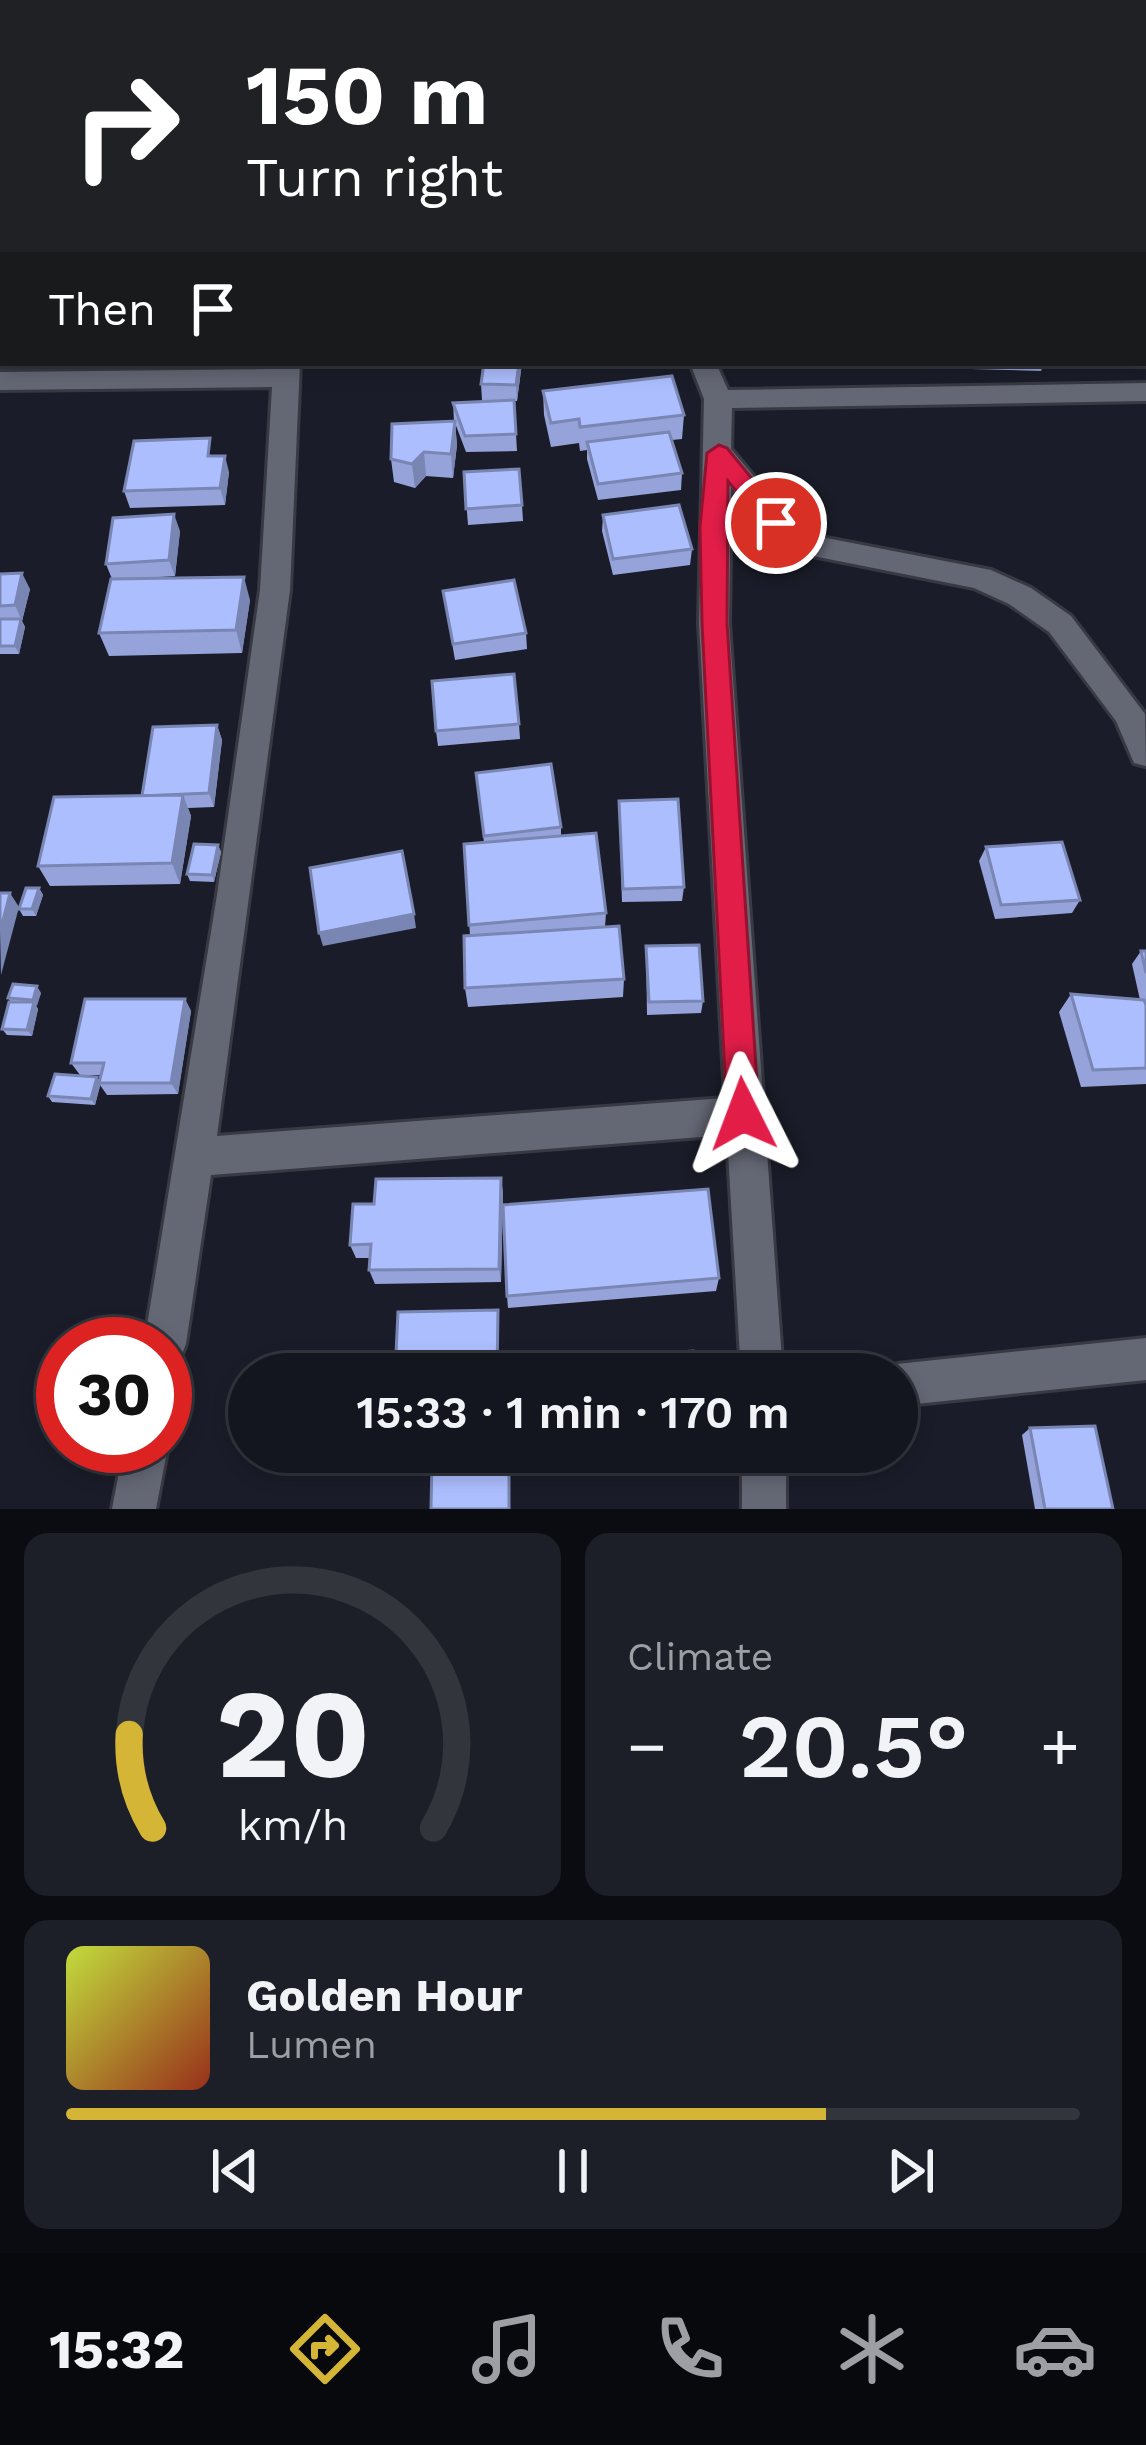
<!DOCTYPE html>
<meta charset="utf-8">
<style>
:root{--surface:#14161f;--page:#1d1f28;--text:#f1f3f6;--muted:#9d9fa4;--line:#33353d;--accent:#d5b535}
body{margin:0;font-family:"Work Sans",sans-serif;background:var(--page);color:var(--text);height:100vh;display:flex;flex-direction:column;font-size:45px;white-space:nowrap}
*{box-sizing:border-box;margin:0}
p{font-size:39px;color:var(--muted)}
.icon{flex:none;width:66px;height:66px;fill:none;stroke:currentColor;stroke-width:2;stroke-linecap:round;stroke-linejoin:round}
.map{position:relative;height:1509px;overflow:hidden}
.sheet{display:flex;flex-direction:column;gap:24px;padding:24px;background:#0b0c11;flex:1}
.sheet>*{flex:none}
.banner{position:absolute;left:0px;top:0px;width:1146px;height:366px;box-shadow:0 6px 18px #0003,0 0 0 3px var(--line);background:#202124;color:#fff;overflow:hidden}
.speed{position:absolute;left:36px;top:1317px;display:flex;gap:24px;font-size:60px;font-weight:700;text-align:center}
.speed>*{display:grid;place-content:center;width:156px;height:156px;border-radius:50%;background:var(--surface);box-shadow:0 6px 18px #0003,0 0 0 3px var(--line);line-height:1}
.speed .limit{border:18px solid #d22;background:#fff;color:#111}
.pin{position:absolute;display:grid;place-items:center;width:102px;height:102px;color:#fff;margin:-51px;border:6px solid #fff;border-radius:50%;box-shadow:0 3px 12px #0007}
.me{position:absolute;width:132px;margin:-66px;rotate:357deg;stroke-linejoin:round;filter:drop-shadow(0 0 9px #0008)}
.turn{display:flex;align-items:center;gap:42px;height:252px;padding:0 48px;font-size:54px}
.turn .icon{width:156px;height:156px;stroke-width:2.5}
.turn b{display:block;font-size:84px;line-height:102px}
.then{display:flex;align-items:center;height:114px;padding:0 48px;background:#0003;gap:24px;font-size:45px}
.big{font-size:90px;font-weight:600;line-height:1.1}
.sheet .card{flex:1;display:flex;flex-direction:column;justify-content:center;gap:18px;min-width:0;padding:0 42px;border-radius:24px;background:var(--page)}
.sheet .dial{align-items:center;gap:0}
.dial svg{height:312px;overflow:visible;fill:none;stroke:var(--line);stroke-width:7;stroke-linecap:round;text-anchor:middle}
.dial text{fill:var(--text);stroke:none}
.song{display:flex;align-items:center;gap:36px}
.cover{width:144px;height:144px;border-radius:18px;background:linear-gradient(135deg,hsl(70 70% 55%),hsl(10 70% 35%))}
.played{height:12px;border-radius:6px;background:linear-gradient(90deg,var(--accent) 75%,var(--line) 75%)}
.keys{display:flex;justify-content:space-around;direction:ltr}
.heat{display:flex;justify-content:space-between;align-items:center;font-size:66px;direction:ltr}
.sheet .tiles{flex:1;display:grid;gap:24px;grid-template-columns:1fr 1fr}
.card:last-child{grid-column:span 2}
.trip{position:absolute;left:228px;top:1353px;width:690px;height:120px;border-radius:60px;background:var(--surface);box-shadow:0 6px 18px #0003,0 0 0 3px var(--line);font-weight:600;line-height:120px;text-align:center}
.tab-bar{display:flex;height:192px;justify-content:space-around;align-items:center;background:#08090c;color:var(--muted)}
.tab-bar .icon{width:84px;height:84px}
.tab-bar .current{color:var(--accent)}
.tab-bar b{font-size:54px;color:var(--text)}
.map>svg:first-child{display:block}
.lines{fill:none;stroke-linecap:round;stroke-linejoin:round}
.minor-casing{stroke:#383942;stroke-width:6}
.minor{fill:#646875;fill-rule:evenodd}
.wall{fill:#95a3da}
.shaded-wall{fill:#7985b2}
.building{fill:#adbefe;stroke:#7985b2;stroke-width:3}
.route{fill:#e11d48;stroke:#92132f;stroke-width:3}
</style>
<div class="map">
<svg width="1146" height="1509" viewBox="0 0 1146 1509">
<rect width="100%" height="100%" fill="#1a1d29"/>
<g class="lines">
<defs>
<g id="minor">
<rect x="312" y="0" width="22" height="3"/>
<path d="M 776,0 L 798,0 L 774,3 Z"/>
<rect x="0" y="32" width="3" height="14"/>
<path d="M 0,101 L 3,102 L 3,121 L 0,120 Z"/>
<rect x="1143" y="154" width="3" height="14"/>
<path d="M 274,363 L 300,363 L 290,590 L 217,1136 L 725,1098 L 699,623 L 704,399 L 690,363 L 716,363 L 728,390 L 1146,383 L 1146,401 L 732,408 L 731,449 L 786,515 L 811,535 L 991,570 L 1031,588 L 1071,616 L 1145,714 L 1146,766 L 1134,763 L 1116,721 L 1049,632 L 1009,604 L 974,588 L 793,552 L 766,531 L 731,487 L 729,623 L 783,1374 L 741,1374 L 727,1135 L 211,1175 L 186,1344 L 180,1359 L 165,1365 L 165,1344 L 144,1344 L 217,895 L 260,590 L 272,387 L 0,390 L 0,372 L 273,369 Z"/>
<path d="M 1146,1338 L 1146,1380 L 897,1406 L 897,1374 L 880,1374 L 897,1364 Z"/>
<path d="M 165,1439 L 168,1446 L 156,1509 L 112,1509 L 124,1446 L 165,1446 Z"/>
<rect x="742" y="1452" width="44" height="57"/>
</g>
</defs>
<use href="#minor" class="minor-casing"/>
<use href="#minor" class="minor"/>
</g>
<g class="wall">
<path d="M 875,0 L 943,0 L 943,3 L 876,3 Z"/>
<path d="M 484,363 L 522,363 L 517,401 L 514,401 L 517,451 L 466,452 L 455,423 L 457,445 L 453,478 L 426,476 L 415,488 L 394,482 L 391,459 L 454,421 L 453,403 L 500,401 L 482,400 L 481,384 Z"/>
<path d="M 970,363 L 1044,363 L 1041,371 L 971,369 Z"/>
<path d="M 543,391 L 684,415 L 682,439 L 672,440 L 682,473 L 681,490 L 598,500 L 587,459 L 587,450 L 580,451 L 579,443 L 551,447 L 544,415 Z"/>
<path d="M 215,456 L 229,472 L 225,505 L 130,508 L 124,491 Z"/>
<path d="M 464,472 L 522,505 L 523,521 L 468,525 Z"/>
<path d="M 603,515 L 692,549 L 690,565 L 613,575 L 602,531 Z"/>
<path d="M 180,531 L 175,576 L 128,579 L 250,600 L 242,653 L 109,656 L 99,633 L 112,579 L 106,564 Z"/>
<path d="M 0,574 L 30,589 L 22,621 L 25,627 L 19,654 L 0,654 Z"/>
<path d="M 443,591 L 526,633 L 527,649 L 455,660 Z"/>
<path d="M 519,724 L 520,739 L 438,746 L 436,731 Z"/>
<path d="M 217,725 L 222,740 L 214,807 L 188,808 L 191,816 L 180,884 L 50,886 L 38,866 L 142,796 Z"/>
<path d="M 476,773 L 561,827 L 561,836 L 606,913 L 605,927 L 624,979 L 623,997 L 468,1007 L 465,988 L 470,935 L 464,844 L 484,843 Z"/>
<path d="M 619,801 L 684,887 L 682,901 L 622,902 Z"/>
<path d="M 218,845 L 221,852 L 214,882 L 190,881 L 187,874 Z"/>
<path d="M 986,847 L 1080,900 L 1072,913 L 995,919 L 979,861 Z"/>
<path d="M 39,888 L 43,895 L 36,916 L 23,916 L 19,909 Z"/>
<path d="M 646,946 L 703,1001 L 701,1013 L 647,1015 Z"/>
<path d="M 1141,951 L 1146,951 L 1146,1084 L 1081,1087 L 1059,1012 L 1071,994 L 1140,1000 L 1132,964 Z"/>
<path d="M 41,993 L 36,1006 L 38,1009 L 32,1036 L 7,1035 L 2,1029 L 11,1002 L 8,998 Z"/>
<path d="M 185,999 L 191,1011 L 178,1094 L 107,1095 L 100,1085 L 95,1105 L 52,1102 L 48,1096 L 100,1081 L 101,1075 L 80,1075 L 71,1063 Z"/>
<path d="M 501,1178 L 503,1193 L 501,1282 L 375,1284 L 369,1270 L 370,1258 L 356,1258 L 350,1245 L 374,1204 Z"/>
<path d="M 719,1278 L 716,1291 L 508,1308 L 507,1296 Z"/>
<path d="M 1030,1428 L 1113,1509 L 1035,1509 L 1022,1435 Z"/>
<path d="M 592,1452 L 684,1452 L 593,1459 Z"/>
</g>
<g class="shaded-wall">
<path d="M 519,363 L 522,363 L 517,401 L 516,385 Z"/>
<path d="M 455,421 L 457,445 L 453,478 L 451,454 Z"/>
<path d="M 424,452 L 426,476 L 415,488 L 412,464 Z"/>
<path d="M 225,456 L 229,472 L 225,505 L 220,488 Z"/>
<path d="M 174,514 L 180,531 L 175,576 L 169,560 Z"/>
<path d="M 22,573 L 30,589 L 22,621 L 25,627 L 19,654 L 15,646 L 21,619 L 15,605 Z"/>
<path d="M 244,577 L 250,600 L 242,653 L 236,630 Z"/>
<path d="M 217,725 L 222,740 L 214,807 L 209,793 Z"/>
<path d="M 183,795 L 191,816 L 180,884 L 172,863 Z"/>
<path d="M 218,845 L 221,852 L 214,882 L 212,875 Z"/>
<path d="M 39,888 L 43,895 L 36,916 L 32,909 Z"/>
<path d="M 10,893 L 19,907 L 1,975 L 0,932 Z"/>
<path d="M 414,914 L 416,928 L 323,946 L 319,933 Z"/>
<path d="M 37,986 L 41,993 L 37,1006 L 33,1000 Z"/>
<path d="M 185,999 L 191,1011 L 178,1094 L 171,1083 Z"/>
<path d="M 34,1002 L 38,1009 L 32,1036 L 27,1030 Z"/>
<path d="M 97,1077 L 101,1083 L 95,1105 L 91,1099 Z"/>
<path d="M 501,1178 L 503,1193 L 501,1282 L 499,1269 Z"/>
</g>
<g class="building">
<path d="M 185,0 L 250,0 L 249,3 L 185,3 Z"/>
<path d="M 900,0 L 943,0 L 901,3 Z"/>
<path d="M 484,363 L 519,363 L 516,385 L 481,384 Z"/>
<path d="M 672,376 L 684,415 L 580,427 L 579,419 L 551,423 L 543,391 Z"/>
<path d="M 514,400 L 516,434 L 465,436 L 453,403 Z"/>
<path d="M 455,421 L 451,454 L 424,452 L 412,464 L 391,459 L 392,424 Z"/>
<path d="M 669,432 L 682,473 L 598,484 L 587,442 Z"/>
<path d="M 210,438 L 208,456 L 225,456 L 220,488 L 124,491 L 134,441 Z"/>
<path d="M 519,469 L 522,505 L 466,509 L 464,472 Z"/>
<path d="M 679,505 L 692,549 L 613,559 L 603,515 Z"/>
<path d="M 174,514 L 169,560 L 106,564 L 113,518 Z"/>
<path d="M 22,573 L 15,605 L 0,606 L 0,574 Z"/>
<path d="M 244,577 L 236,630 L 99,633 L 111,579 Z"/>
<path d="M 514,580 L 526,633 L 453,644 L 443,591 Z"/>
<path d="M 0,619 L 21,619 L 15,646 L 0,646 Z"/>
<path d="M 514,674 L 519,724 L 436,731 L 432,681 Z"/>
<path d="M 217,725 L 209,793 L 142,796 L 153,727 Z"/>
<path d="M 551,764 L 561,827 L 484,836 L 476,773 Z"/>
<path d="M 183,795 L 172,863 L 38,866 L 54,797 Z"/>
<path d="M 678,799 L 684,887 L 623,889 L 619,801 Z"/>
<path d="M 596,833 L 606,913 L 469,925 L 464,844 Z"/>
<path d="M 1062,842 L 1080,900 L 1001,905 L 986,847 Z"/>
<path d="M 194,844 L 218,845 L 212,875 L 187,874 Z"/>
<path d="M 402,851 L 414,914 L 319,933 L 310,868 Z"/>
<path d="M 26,888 L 39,888 L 32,909 L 19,909 Z"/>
<path d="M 0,893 L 10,893 L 0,932 Z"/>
<path d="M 619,926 L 624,979 L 465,988 L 464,936 Z"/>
<path d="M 699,945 L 703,1001 L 649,1002 L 646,946 Z"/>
<path d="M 1141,951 L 1146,951 L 1146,973 Z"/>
<path d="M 13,984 L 37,986 L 33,1000 L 8,998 Z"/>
<path d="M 1071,994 L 1144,1000 L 1146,1005 L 1146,1068 L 1093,1070 Z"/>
<path d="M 85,999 L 185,999 L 171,1083 L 99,1083 L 104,1063 L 71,1063 Z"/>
<path d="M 9,1002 L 34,1002 L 27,1030 L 2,1029 Z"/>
<path d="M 55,1074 L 97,1077 L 91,1099 L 48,1096 Z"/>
<path d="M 501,1178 L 499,1269 L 369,1270 L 371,1244 L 350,1245 L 353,1204 L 374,1204 L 376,1179 Z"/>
<path d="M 708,1189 L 719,1278 L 507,1296 L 503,1205 Z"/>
<path d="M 498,1310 L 497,1374 L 395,1374 L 398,1312 Z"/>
<path d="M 693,1351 L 696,1374 L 588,1374 L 587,1359 Z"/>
<path d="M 1095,1426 L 1113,1509 L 1045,1509 L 1030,1428 Z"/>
<path d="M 509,1457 L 509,1509 L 431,1509 L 432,1460 Z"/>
</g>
<path class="route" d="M 719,445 L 727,448 L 788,523 L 776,532 L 768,529 L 728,481 L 727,623 L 759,1114 L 754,1125 L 743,1130 L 731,1125 L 727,1114 L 702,623 L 700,527 L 707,453 Z"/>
</svg>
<div class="speed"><div class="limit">30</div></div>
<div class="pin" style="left:776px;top:523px;background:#d93025"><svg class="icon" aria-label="arrive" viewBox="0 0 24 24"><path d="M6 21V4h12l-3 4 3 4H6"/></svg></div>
<svg class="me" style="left:743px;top:1114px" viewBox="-20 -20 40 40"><path d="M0-17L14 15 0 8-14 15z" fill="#e11d48" stroke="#fff" stroke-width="4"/></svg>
<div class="trip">15:33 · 1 min · 170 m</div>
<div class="banner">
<div class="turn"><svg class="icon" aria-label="right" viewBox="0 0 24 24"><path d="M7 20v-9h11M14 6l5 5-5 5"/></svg><div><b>150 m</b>Turn right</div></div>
<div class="then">Then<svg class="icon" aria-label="arrive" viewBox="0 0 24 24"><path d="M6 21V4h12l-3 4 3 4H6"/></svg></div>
</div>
</div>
<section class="sheet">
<div class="tiles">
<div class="card dial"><svg viewBox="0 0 100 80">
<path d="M14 69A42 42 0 1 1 86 69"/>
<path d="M14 69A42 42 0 0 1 8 45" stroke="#d5b535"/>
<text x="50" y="56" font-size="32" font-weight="700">20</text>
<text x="50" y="72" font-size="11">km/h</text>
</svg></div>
<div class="card"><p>Climate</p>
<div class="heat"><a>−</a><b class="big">20.5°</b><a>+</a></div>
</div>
<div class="card">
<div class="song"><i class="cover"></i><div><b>Golden Hour</b><p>Lumen</p></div></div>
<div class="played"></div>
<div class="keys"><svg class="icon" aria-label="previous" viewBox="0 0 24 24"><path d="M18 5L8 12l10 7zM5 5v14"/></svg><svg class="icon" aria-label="pause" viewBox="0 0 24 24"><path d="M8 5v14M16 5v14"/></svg><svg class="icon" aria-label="next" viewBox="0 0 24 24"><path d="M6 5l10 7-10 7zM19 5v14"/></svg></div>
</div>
</div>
</section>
<nav class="tab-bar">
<b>15:32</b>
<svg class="icon current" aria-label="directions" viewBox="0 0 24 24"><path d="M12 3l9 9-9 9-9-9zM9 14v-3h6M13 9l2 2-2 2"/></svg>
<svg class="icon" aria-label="music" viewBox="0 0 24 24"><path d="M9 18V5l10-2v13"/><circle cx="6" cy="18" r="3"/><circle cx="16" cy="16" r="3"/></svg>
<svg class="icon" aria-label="phone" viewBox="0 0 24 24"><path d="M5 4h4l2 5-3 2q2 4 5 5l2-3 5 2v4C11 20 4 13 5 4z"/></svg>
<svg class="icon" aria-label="climate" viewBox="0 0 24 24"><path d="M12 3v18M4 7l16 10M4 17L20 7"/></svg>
<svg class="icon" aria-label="car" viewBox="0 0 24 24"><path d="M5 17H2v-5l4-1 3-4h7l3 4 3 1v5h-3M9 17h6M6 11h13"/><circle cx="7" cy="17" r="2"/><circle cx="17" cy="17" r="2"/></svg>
</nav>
